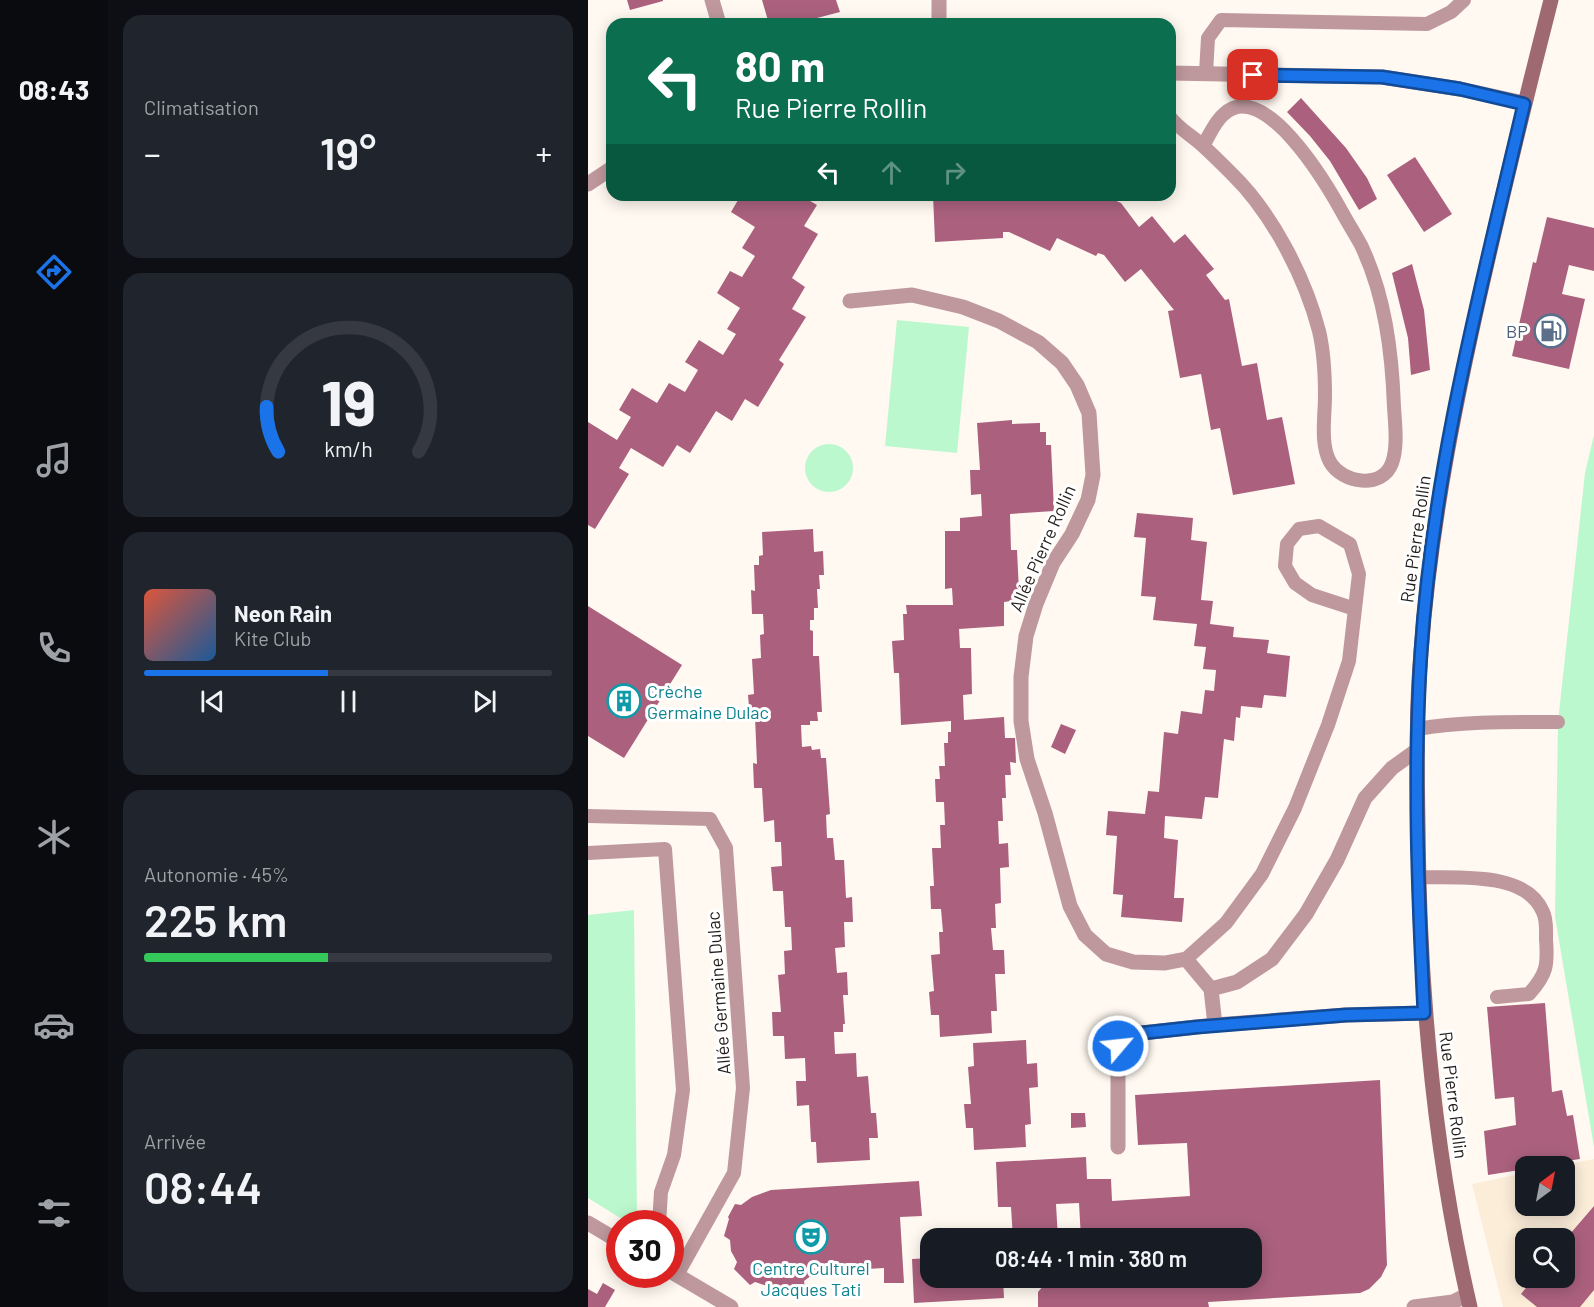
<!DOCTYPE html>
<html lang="fr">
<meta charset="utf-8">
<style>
:root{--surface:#171b24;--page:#20242c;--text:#f1f3f6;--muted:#9ea1a6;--line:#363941;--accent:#1a73e8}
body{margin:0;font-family:Barlow,sans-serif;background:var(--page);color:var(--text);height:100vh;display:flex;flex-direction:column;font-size:22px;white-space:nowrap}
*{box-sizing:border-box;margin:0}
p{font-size:20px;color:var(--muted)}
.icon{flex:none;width:33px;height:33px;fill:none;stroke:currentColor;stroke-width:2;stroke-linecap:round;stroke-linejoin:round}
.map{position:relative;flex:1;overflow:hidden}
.panel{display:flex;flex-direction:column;gap:15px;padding:15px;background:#0d0f14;width:480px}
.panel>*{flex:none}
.hud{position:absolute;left:18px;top:18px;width:570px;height:183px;border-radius:18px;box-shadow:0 3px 15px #0003;background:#0b6e4f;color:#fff;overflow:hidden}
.needle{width:39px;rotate:32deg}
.controls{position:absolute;left:927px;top:1156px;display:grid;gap:12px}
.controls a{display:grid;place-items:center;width:60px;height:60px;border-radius:12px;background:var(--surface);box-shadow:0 3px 15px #0003;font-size:30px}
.speed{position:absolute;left:18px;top:1210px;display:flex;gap:12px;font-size:30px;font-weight:700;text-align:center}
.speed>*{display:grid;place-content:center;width:78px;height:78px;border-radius:50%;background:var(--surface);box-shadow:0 3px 15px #0003;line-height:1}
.speed .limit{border:9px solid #d22;background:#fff;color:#111}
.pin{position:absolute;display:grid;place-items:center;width:51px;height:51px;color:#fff;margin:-26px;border-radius:12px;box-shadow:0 3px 9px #0006}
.me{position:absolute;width:66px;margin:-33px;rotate:62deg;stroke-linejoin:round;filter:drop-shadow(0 0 4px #0008)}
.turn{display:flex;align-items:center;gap:21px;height:126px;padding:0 30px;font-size:27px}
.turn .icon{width:78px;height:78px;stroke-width:2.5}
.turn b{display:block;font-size:42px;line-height:51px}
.lanes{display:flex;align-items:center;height:57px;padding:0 30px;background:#0003;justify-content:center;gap:30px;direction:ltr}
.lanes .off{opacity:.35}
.big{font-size:45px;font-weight:600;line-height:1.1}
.panel .widget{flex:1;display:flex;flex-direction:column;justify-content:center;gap:9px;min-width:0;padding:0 21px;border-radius:18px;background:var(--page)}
.panel .dial{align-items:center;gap:0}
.dial svg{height:156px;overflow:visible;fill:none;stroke:var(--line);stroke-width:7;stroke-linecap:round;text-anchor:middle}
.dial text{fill:var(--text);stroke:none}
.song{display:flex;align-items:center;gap:18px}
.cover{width:72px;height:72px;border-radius:9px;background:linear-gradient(135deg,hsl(10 70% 55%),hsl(210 70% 35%))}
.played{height:6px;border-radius:3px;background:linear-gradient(90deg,var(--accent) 45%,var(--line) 45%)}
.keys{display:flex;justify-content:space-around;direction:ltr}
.heat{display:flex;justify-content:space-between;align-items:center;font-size:33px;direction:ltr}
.charge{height:9px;border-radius:4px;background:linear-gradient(90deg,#34c759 45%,var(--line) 0)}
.trip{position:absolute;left:332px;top:1228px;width:342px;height:60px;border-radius:18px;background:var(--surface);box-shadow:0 3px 15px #0003;font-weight:600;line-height:60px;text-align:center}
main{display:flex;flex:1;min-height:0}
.tabs{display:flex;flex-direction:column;width:108px;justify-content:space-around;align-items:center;background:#090b0e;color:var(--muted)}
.tabs .icon{width:42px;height:42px}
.tabs .on{color:var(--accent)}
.tabs b{font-size:27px;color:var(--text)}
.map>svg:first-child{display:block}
.built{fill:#fcedd9;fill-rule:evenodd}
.green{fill:#bcf8cd}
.building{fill:#ab617e}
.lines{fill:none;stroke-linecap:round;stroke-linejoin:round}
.lane{stroke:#be989d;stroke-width:14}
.street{stroke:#be989d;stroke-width:15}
.secondary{stroke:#9f6971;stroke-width:15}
.route-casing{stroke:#114b97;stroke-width:15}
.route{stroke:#1a73e8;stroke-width:10}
.labels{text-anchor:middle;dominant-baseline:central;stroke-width:6;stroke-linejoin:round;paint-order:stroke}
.service-label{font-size:18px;fill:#4e5e75;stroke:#fff;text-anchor:end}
.street-label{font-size:18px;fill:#211d18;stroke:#fff}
.culture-label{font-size:18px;fill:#0d838f;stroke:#fff;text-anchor:start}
</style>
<main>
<nav class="tabs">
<b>08:43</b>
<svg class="icon on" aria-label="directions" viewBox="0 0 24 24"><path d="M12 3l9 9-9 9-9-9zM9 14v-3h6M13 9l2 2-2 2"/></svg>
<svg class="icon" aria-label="music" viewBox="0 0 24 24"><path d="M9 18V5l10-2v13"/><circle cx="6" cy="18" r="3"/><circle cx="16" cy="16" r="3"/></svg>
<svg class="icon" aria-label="phone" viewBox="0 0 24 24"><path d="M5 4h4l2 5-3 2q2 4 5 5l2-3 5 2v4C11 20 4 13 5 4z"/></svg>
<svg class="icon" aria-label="climate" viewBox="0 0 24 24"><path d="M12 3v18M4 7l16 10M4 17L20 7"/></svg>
<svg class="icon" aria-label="car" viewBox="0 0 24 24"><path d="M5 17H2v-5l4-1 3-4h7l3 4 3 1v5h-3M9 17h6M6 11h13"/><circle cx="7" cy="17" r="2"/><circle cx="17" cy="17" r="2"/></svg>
<svg class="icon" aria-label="filters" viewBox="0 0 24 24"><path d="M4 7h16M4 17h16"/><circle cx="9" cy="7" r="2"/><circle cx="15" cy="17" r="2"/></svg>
</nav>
<section class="panel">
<div class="widget"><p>Climatisation</p>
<div class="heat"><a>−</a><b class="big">19°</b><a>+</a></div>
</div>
<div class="widget dial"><svg viewBox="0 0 100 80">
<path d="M14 69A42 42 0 1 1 86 69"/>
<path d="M14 69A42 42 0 0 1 8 46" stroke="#1a73e8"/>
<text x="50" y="56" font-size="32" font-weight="700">19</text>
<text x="50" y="72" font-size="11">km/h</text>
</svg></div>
<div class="widget">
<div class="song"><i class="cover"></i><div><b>Neon Rain</b><p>Kite Club</p></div></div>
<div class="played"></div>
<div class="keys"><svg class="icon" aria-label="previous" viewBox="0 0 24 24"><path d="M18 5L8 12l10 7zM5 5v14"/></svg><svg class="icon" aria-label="pause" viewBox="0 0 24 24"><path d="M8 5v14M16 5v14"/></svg><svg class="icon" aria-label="next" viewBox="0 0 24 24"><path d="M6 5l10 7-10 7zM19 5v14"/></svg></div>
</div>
<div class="widget"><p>Autonomie · 45%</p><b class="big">225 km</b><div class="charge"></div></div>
<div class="widget"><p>Arrivée</p><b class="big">08:44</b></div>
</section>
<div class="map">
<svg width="1006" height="1307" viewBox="0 0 1006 1307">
<rect width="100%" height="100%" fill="#fff9f1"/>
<path class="built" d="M 1006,1159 L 1006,1307 L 915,1307 L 884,1184 L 937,1173 L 938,1206 L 976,1206 L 976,1167 L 967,1167 ZM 938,1239 L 976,1239 L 976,1278 L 938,1278 Z"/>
<g class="green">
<path d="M 309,320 L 381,327 L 369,453 L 297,446 Z"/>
<path d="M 1006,435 L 1006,1147 L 967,917 L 970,722 L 997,473 Z"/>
<circle cx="241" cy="468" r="24"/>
<path d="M 46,910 L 49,1224 L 42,1224 L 0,1198 L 0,915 Z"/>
</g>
<g class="building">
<path d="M 39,0 L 75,0 L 75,1 L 42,10 Z"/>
<path d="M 174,0 L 248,0 L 252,12 L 206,24 L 181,24 Z"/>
<path d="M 713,98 L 758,148 L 779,178 L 789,199 L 771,210 L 742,161 L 722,136 L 699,112 Z"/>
<path d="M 827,157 L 864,214 L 836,232 L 799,175 Z"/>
<path d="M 153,195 L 167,197 L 168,195 L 212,195 L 229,205 L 216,226 L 230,234 L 204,278 L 217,287 L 204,309 L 218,317 L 191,360 L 196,364 L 170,407 L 157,399 L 144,421 L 128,411 L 102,453 L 89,445 L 75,467 L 43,448 L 31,468 L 41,474 L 7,529 L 0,525 L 0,422 L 29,440 L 43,417 L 31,410 L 44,388 L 69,403 L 81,383 L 97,392 L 110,370 L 97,362 L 111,340 L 135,355 L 148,334 L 139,329 L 152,308 L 129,293 L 142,271 L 154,277 L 167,256 L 154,248 L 167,227 L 143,212 Z"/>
<path d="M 345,195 L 478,195 L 487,199 L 488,195 L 515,195 L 533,203 L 551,227 L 564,216 L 586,243 L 597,234 L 626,269 L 618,275 L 637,300 L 641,299 L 654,366 L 669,363 L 679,420 L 694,417 L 707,484 L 645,495 L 632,428 L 623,430 L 613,374 L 592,378 L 580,311 L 586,310 L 553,269 L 537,282 L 516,255 L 510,253 L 508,256 L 469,238 L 462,251 L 421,232 L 415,232 L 415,238 L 347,242 Z"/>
<path d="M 959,217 L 1006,228 L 1006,271 L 981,265 L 974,294 L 997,299 L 981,369 L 924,356 L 945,262 L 948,263 Z"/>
<path d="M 824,264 L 836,310 L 842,370 L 823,375 L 820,338 L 804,273 Z"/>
<path d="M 424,420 L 424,424 L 452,423 L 452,432 L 458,432 L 458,445 L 463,445 L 466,511 L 422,514 L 423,550 L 429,550 L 431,592 L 424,601 L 416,602 L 416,626 L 371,629 L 372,648 L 383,648 L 384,694 L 375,695 L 376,720 L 416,717 L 417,738 L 427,738 L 428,763 L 422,762 L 423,775 L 417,775 L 418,798 L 414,798 L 415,821 L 410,821 L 411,844 L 420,843 L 421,867 L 412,868 L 413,903 L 407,904 L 408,928 L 403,928 L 405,950 L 416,950 L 417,974 L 407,974 L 409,1011 L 403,1011 L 404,1033 L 352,1037 L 351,1015 L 343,1015 L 341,992 L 346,991 L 343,955 L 352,954 L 351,932 L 355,932 L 353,909 L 343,909 L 342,886 L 346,886 L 344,848 L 353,848 L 352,825 L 357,825 L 356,802 L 348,802 L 347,779 L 352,779 L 351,766 L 357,766 L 356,743 L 360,743 L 360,732 L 363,732 L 363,721 L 313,725 L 311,673 L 306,673 L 304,641 L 316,640 L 315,614 L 319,614 L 318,605 L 365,605 L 364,588 L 357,589 L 357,531 L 372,531 L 372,518 L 394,516 L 393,494 L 383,495 L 382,470 L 392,470 L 389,423 Z"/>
<path d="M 549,513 L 605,518 L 603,540 L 619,542 L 613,600 L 625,601 L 622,624 L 646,627 L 645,637 L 681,640 L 679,653 L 702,656 L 698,697 L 676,695 L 674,708 L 653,706 L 652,718 L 648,717 L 646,741 L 636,739 L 630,798 L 617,797 L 614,819 L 577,816 L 576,838 L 590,840 L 586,898 L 596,898 L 594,922 L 533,917 L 535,895 L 525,894 L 529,836 L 518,835 L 520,811 L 557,814 L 560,791 L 571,792 L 576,732 L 590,734 L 593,711 L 614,714 L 617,690 L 626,691 L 628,670 L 615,669 L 618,647 L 606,646 L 609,624 L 565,620 L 568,597 L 553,596 L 558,538 L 546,537 Z"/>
<path d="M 225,529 L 226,552 L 235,551 L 236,575 L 231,575 L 232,589 L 229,589 L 230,608 L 226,608 L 226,620 L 222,620 L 222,630 L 225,631 L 225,656 L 231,656 L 234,712 L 229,712 L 230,721 L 222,721 L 222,725 L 213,725 L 214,747 L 223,746 L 224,750 L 232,749 L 233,758 L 238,758 L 242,814 L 238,815 L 239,838 L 245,838 L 247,860 L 256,860 L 258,898 L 264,897 L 265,922 L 256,922 L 257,947 L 247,948 L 249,973 L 259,972 L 260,995 L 255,995 L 257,1024 L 255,1024 L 255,1032 L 246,1032 L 247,1054 L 268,1053 L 269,1077 L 280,1076 L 283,1113 L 288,1113 L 290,1138 L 281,1138 L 282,1160 L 229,1163 L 228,1142 L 223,1142 L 221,1105 L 209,1106 L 208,1081 L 218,1081 L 217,1058 L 197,1059 L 196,1036 L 185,1036 L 184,1012 L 193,1012 L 190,975 L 197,974 L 196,951 L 204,950 L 203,927 L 197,927 L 195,891 L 185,891 L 183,867 L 194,866 L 193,842 L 187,842 L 186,820 L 176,822 L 174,788 L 166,788 L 165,763 L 169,764 L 167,717 L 162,718 L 160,695 L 166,694 L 164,659 L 173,658 L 172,635 L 176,634 L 175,614 L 164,614 L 163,590 L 167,591 L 166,565 L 171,565 L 171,556 L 175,555 L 174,532 Z"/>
<path d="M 0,606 L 94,665 L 36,758 L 0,736 Z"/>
<path d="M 473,724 L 488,730 L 477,754 L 463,747 Z"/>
<path d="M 957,1003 L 964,1092 L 974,1090 L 979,1116 L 985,1115 L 992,1159 L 938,1167 L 938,1169 L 900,1175 L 896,1131 L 928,1125 L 926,1097 L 907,1099 L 899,1007 Z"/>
<path d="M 438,1040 L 439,1064 L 449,1063 L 450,1087 L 441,1088 L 443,1124 L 437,1125 L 438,1147 L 386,1150 L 385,1128 L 378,1128 L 376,1104 L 383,1104 L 380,1067 L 386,1066 L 385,1043 Z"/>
<path d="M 792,1080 L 799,1265 L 793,1277 L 781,1289 L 772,1293 L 620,1302 L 621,1307 L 450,1307 L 450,1292 L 462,1278 L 663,1278 L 663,1239 L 493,1239 L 491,1203 L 468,1204 L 470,1239 L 425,1239 L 423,1207 L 410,1207 L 408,1162 L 498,1157 L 499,1179 L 523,1179 L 524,1201 L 602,1196 L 599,1143 L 550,1145 L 547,1095 Z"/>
<path d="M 483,1113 L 497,1113 L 498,1127 L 483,1128 Z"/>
<path d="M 331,1181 L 334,1216 L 312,1217 L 316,1283 L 296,1283 L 296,1268 L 228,1272 L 216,1281 L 217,1288 L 195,1294 L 191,1287 L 179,1286 L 167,1282 L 162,1285 L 146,1269 L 149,1262 L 143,1251 L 142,1240 L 136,1236 L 141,1219 L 140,1217 L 147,1204 L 153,1205 L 164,1197 L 183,1190 Z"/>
<path d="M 1006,1206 L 1006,1290 L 992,1307 L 949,1307 L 933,1294 L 946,1278 L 976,1278 L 976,1241 Z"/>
<path d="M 342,1258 L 342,1278 L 415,1278 L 416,1298 L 326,1303 L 324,1259 Z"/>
<path d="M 15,1283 L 27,1290 L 17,1307 L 0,1307 L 0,1289 L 9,1294 Z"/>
</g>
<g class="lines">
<g class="lane">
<path d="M 618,73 L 620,38 L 633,20 L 839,24 L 863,12 L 876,0"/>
<path d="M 582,117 C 590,128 603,135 614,145 C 624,154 634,164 644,174 C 684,213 717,277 731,331 C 736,352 737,374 737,396 C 737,416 732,444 742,462 C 754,483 794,490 804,463 C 810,447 807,424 806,407 C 804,352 797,295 773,245 C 767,234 760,223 754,212 C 738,183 720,155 697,131 C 682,116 657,95 636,114 C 627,121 621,136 615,146"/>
<path d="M 829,729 C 876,721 923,722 970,722"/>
<path d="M 0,816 L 122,819 L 138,848 L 155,1088 L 146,1173 L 89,1275"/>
<path d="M 0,853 L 77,849 L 95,1090 L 86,1155 L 73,1192 L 71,1224"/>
<path d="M 830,877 C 868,879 938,870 955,912 C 959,920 958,931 958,939 C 960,965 959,974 941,994 L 909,997"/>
<path d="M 598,959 L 638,923 L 674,874 L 707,808 L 740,725 L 761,661 L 771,574 L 762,544 L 731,526 L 711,529 L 699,544 L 697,566 L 707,583 L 724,595 L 767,609"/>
</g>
<g class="street">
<path d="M 124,0 L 131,24"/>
<path d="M 351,24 L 351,0"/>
<path d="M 582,73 L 794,77 L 872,89 L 936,103"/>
<path d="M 0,184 L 24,168"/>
<path d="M 262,301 L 324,295 L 375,307 L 411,321 L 450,342 L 474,363 L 489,385 L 501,413 L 505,475 L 500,500 L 484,534 L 465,563 L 448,604 L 438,636 L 433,677 L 433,721 L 439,759 L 457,813 L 482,906 L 497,935 L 518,954 L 545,962 L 577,963 L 598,959 L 623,989 L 627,1025"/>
<path d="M 623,989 L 649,982 L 684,959 L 718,914 L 749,860 L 777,798 L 804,768 L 829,750"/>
<path d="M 530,1147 L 530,1046 L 545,1034 L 627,1025 L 758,1015 L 836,1013"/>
<path d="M 0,1223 L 32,1242"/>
<path d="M 82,1271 L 143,1307"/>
<path d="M 826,1307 L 865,1302 L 879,1295"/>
</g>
<path class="secondary" d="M 882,1307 C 845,1148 831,987 830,825 C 829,767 828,710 833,652 C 843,519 870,388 900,259 C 920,172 941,86 963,0"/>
</g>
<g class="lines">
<defs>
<path id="route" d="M 530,1046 L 545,1034 L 609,1027 L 758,1015 L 836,1013 C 830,893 825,772 833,652 C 845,467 894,284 936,104 L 872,89 L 794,77 L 665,75"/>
</defs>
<use href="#route" class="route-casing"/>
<use href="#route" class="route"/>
</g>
<defs>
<symbol id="fuel-ring" viewBox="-11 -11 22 22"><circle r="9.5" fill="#fff" stroke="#5c6f8a" stroke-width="1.5"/><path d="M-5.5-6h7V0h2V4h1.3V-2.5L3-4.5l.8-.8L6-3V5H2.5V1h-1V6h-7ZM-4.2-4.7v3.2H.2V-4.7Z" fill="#5c6f8a"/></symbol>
<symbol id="building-ring" viewBox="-11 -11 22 22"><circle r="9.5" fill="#fff" stroke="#0f9aa8" stroke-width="1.5"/><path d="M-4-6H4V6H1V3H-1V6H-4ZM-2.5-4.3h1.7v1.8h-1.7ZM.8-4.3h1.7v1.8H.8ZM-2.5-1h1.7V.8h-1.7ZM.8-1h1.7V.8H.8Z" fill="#0f9aa8"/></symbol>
<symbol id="theatre-ring" viewBox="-11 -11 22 22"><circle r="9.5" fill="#fff" stroke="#0f9aa8" stroke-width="1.5"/><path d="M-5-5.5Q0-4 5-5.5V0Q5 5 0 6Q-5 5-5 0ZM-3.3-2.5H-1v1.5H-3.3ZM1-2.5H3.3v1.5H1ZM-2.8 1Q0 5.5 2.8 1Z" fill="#0f9aa8"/></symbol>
</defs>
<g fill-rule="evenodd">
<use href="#fuel-ring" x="944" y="312" width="38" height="38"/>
<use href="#building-ring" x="17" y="682" width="38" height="38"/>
<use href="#theatre-ring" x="204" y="1218" width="38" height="38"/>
</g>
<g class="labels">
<g class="service-label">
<text x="940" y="331">BP</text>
</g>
<g class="street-label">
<text transform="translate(827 539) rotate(-82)">Rue Pierre Rollin</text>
<text transform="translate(454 548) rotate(-66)">Allée Pierre Rollin</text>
<text transform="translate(130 993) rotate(-94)">Allée Germaine Dulac</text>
<text transform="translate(866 1095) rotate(83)">Rue Pierre Rollin</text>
</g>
<g class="culture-label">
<text x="59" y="691">Crèche<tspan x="59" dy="21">Germaine Dulac</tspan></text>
<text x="223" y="1268" text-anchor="middle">Centre Culturel<tspan x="223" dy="21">Jacques Tati</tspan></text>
</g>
</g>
</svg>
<div class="controls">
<a><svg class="needle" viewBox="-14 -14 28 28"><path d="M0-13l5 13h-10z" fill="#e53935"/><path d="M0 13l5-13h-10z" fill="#9ea1a6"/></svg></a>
<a><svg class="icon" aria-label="search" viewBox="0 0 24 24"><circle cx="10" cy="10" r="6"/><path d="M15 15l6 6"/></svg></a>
</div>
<div class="speed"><div class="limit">30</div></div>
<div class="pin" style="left:665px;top:75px;background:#d93025"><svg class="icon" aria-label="arrive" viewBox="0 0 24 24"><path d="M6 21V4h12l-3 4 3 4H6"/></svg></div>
<svg class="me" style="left:530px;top:1046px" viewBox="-20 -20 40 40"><circle r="17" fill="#1a73e8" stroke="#fff" stroke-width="3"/><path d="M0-11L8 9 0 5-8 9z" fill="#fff"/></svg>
<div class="trip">08:44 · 1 min · 380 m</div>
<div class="hud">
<div class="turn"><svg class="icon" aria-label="left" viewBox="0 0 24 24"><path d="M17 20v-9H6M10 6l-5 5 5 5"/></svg><div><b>80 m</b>Rue Pierre Rollin</div></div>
<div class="lanes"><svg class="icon" aria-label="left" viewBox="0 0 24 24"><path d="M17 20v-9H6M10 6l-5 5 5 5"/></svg><svg class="icon off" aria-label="ahead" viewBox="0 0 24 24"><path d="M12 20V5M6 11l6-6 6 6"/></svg><svg class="icon off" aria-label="right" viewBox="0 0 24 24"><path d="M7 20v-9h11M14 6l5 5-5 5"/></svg></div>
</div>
</div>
</main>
